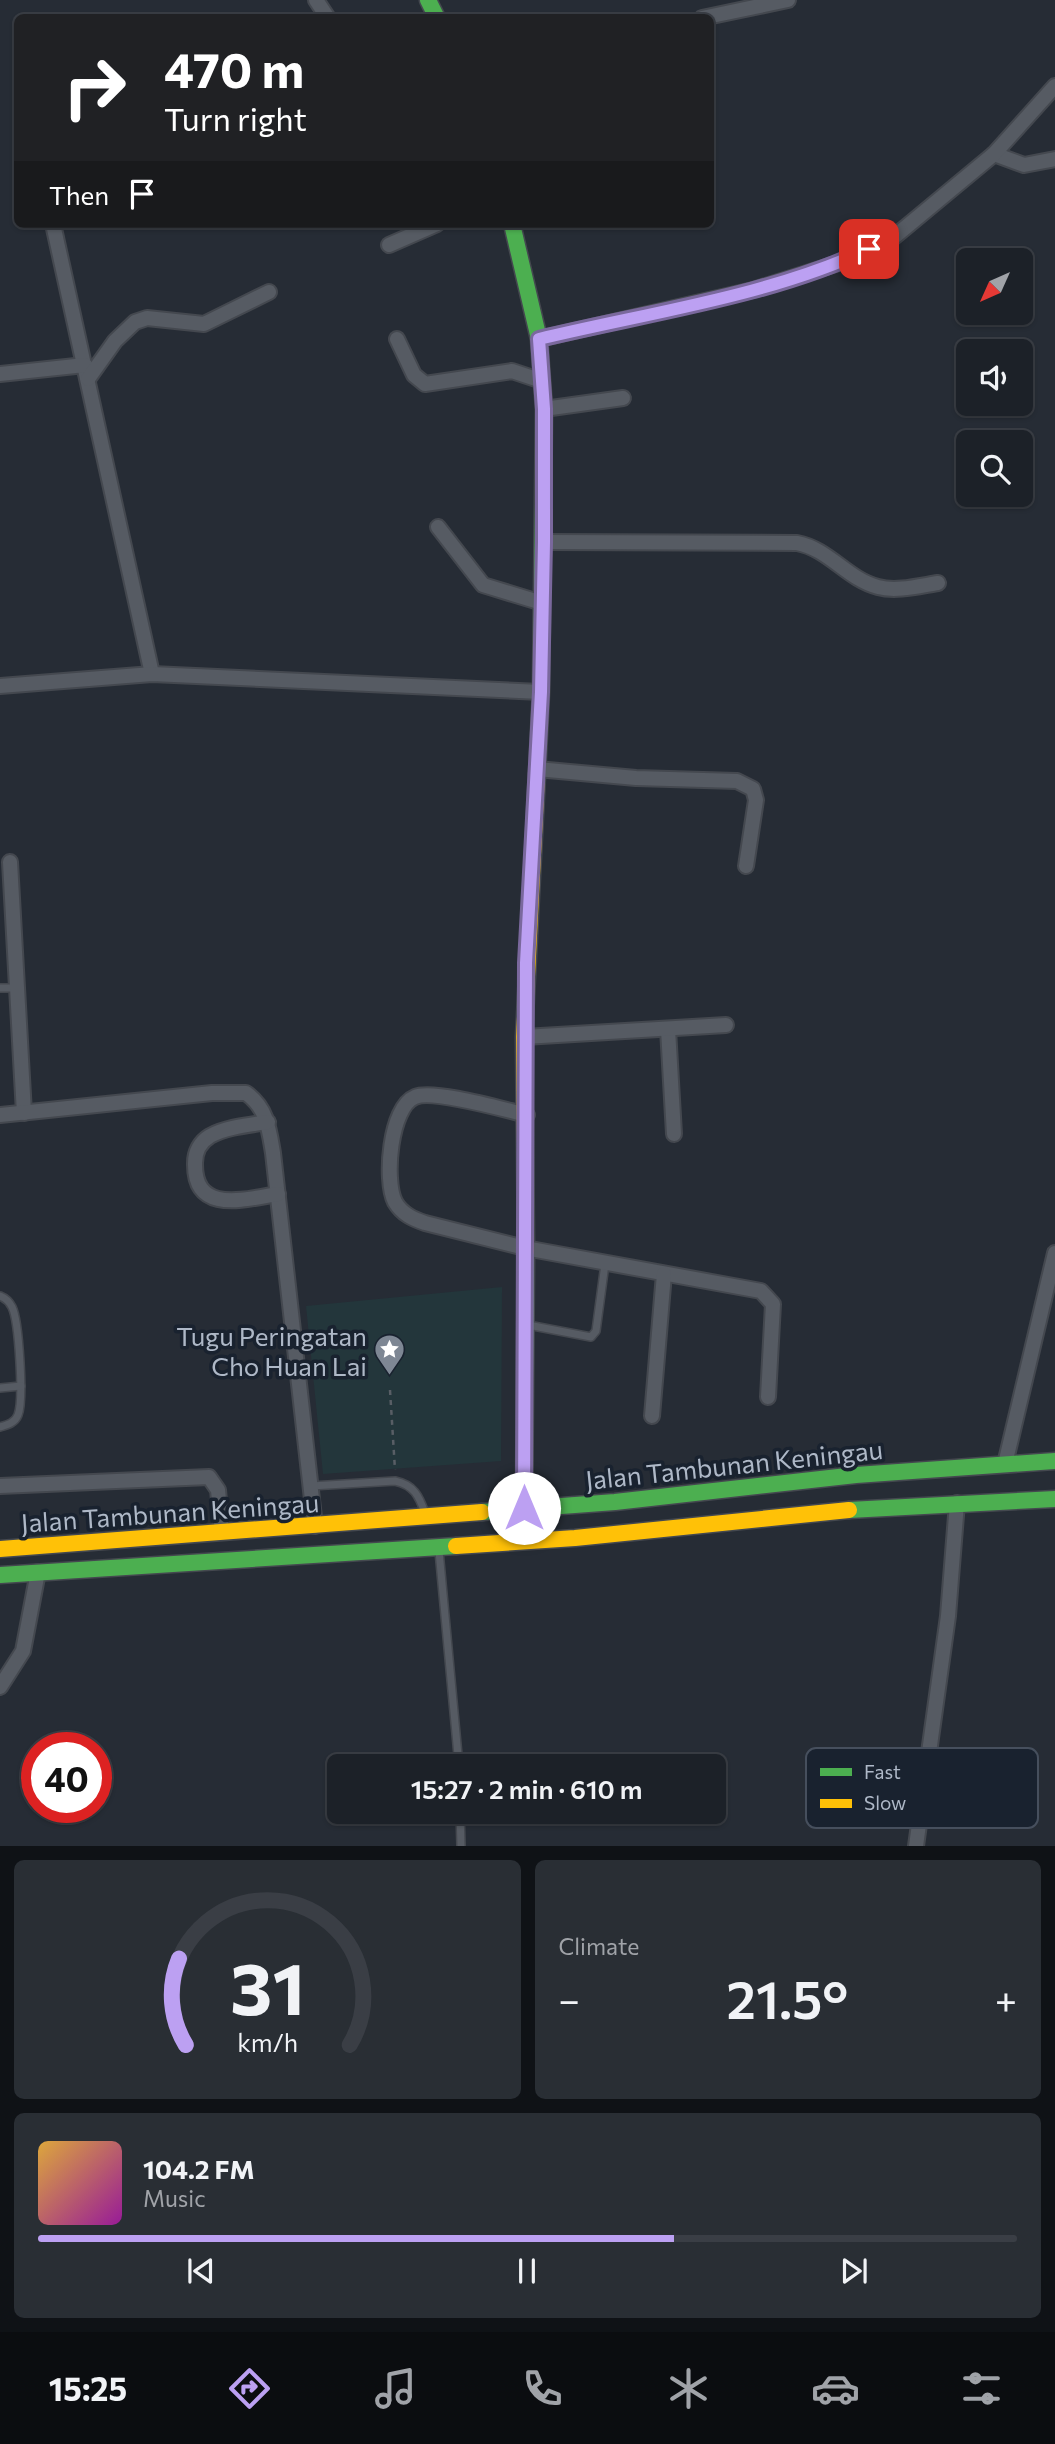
<!DOCTYPE html>
<meta charset="utf-8">
<style>
:root{--surface:#1c2128;--page:#292e34;--text:#f1f3f6;--muted:#a0a3a8;--line:#3a3e45;--accent:#bca0f2}
body{margin:0;font-family:Commissioner,sans-serif;background:var(--page);color:var(--text);height:100vh;display:flex;flex-direction:column;font-size:26px;white-space:nowrap}
*{box-sizing:border-box;margin:0}
p{font-size:23px;color:var(--muted)}
.icon{flex:none;width:38px;height:38px;fill:none;stroke:currentColor;stroke-width:2;stroke-linecap:round;stroke-linejoin:round}
.map{position:relative;height:1846px;overflow:hidden}
.sheet{display:flex;flex-direction:column;gap:14px;padding:14px;background:#0f1216;flex:1}
.sheet>*{flex:none}
.guide{position:absolute;left:14px;top:14px;width:700px;height:214px;border-radius:10px;box-shadow:0 2px 5px #0004,0 0 0 2px var(--line);background:#202124;color:#fff;overflow:hidden}
.needle{width:46px;rotate:225deg}
.tools{position:absolute;left:956px;top:248px;display:grid;gap:14px}
.tools a{display:grid;place-items:center;width:77px;height:77px;border-radius:10px;background:var(--surface);box-shadow:0 2px 5px #0004,0 0 0 2px var(--line);font-size:35px}
.speed{position:absolute;left:21px;top:1732px;display:flex;gap:14px;font-size:35px;font-weight:700;text-align:center}
.speed>*{display:grid;place-content:center;width:91px;height:91px;border-radius:50%;background:var(--surface);box-shadow:0 2px 5px #0004,0 0 0 2px var(--line);line-height:1}
.speed .limit{border:10px solid #d22;background:#fff;color:#111}
.pin{position:absolute;display:grid;place-items:center;width:60px;height:60px;color:#fff;margin:-30px;border-radius:14px;box-shadow:0 4px 10px #0006}
.me{position:absolute;width:77px;margin:-38px;rotate:0deg;stroke-linejoin:round;filter:drop-shadow(0 0 5px #0008)}
.turn{display:flex;align-items:center;gap:24px;height:147px;padding:0 35px;font-size:32px}
.turn .icon{width:91px;height:91px;stroke-width:2.5}
.turn b{display:block;font-size:49px;line-height:60px}
.then{display:flex;align-items:center;height:66px;padding:0 35px;background:#0003;gap:14px;font-size:26px}
.big{font-size:52px;font-weight:600;line-height:1.1}
.sheet .card{flex:1;display:flex;flex-direction:column;justify-content:center;gap:10px;min-width:0;padding:0 24px;border-radius:10px;background:var(--page)}
.sheet .dial{align-items:center;gap:0}
.dial svg{height:182px;overflow:visible;fill:none;stroke:var(--line);stroke-width:7;stroke-linecap:round;text-anchor:middle}
.dial text{fill:var(--text);stroke:none}
.song{display:flex;align-items:center;gap:21px}
.cover{width:84px;height:84px;border-radius:10px;background:linear-gradient(135deg,hsl(40 70% 55%),hsl(300 70% 35%))}
.played{height:7px;border-radius:4px;background:linear-gradient(90deg,var(--accent) 65%,var(--line) 65%)}
.keys{display:flex;justify-content:space-around;direction:ltr}
.heat{display:flex;justify-content:space-between;align-items:center;font-size:38px;direction:ltr}
.sheet .tiles{flex:1;display:grid;gap:14px;grid-template-columns:1fr 1fr}
.card:last-child{grid-column:span 2}
.trip{position:absolute;left:327px;top:1754px;width:399px;height:70px;border-radius:10px;background:var(--surface);box-shadow:0 2px 5px #0004,0 0 0 2px var(--line);font-weight:600;line-height:70px;text-align:center}
.dock{display:flex;height:112px;justify-content:space-around;align-items:center;background:#0b0d10;color:var(--muted)}
.dock .icon{width:49px;height:49px}
.dock .on{color:var(--accent)}
.dock b{font-size:32px;color:var(--text)}
.map>svg:first-child{display:block}
.green{fill:#23363b}
.lines{fill:none;stroke-linecap:round;stroke-linejoin:round}
.lane-casing{stroke:#44484f;stroke-width:10}
.street-casing{stroke:#44484f;stroke-width:18}
.fast-casing{stroke:#44484f;stroke-width:19}
.slow-casing{stroke:#44484f;stroke-width:19}
.path{stroke:#585e65;stroke-width:2.5;stroke-dasharray:5 5;stroke-linecap:butt}
.lane{stroke:#565b63;stroke-width:7}
.street{stroke:#565b63;stroke-width:14}
.fast{stroke:#4caf50;stroke-width:16}
.slow{stroke:#ffc107;stroke-width:16}
.route-casing{stroke:#7a689d;stroke-width:18}
.route{stroke:#bca0f2;stroke-width:12}
.labels{text-anchor:middle;dominant-baseline:central;stroke-width:7;stroke-linejoin:round;paint-order:stroke}
.poi-label{font-size:26px;fill:#aeb8c7;stroke:#19222f;text-anchor:end}
.street-label{font-size:26px;fill:#aeb8c7;stroke:#19222f}
.key{fill:#19222f;stroke:#464f5d;stroke-width:2}
.key-label{font-size:19px;fill:#aeb8c7}
</style>
<div class="map">
<svg width="1055" height="1846" viewBox="0 0 1055 1846">
<rect width="100%" height="100%" fill="#262c35"/>
<path class="green" d="M 502,1287 L 501,1461 L 323,1474 L 306,1306 Z"/>
<g class="lines">
<defs>
<g id="lane">
<path d="M 0,988 L 17,988"/>
<path d="M 0,1296 C 5,1298 9,1301 12,1307 C 19,1321 24,1400 18,1415 C 15,1423 7,1425 0,1427"/>
<path d="M 528,1325 L 591,1337 L 596,1331 L 605,1264"/>
<path d="M 0,1388 L 21,1386"/>
<path d="M 311,1486 L 395,1481 C 414,1485 419,1496 425,1513"/>
<path d="M 439,1551 L 459,1766"/>
<path d="M 460,1811 L 461,1846"/>
</g>
<g id="street">
<path d="M 316,0 L 328,18"/>
<path d="M 702,18 L 788,0"/>
<path d="M 994,154 L 1024,165 L 1055,159"/>
<path d="M 53,224 L 152,674"/>
<path d="M 389,245 L 437,224"/>
<path d="M 397,339 L 414,375 L 425,384 L 512,371 L 542,381"/>
<path d="M 539,339 L 753,290 L 842,262 L 869,249 L 894,237 L 994,154 L 1055,86"/>
<path d="M 0,374 L 85,365"/>
<path d="M 88,379 L 115,341 L 135,322 L 147,318 L 204,324 L 269,292"/>
<path d="M 544,409 L 623,398"/>
<path d="M 438,527 L 483,585 L 542,603"/>
<path d="M 544,542 L 797,543 C 829,549 847,579 878,587 C 896,592 919,586 938,583"/>
<path d="M 0,686 L 152,674 L 541,692"/>
<path d="M 537,769 L 636,778 L 737,781 L 753,789 L 756,800 L 746,866"/>
<path d="M 10,862 L 24,1113"/>
<path d="M 668,1029 L 674,1134"/>
<path d="M 524,1037 L 726,1025"/>
<path d="M 0,1115 L 212,1093 L 246,1093 C 267,1108 269,1129 273,1153 L 315,1526"/>
<path d="M 527,1115 C 505,1110 433,1089 415,1097 C 390,1107 384,1180 395,1202 C 402,1214 413,1219 425,1223 L 525,1248 L 761,1291 L 773,1304 L 768,1397"/>
<path d="M 268,1122 C 249,1125 226,1127 210,1136 C 200,1142 195,1152 195,1163 C 194,1215 245,1199 278,1194"/>
<path d="M 652,1416 L 664,1274"/>
<path d="M 1005,1464 L 1055,1253"/>
<path d="M 0,1486 L 209,1477 L 218,1490 L 222,1532"/>
<path d="M 0,1687 L 23,1651 L 38,1572"/>
<path d="M 916,1846 L 948,1616 L 957,1503"/>
</g>
<g id="fast">
<path d="M 428,0 L 437,18"/>
<path d="M 512,224 L 539,339 L 544,409 L 541,692 L 537,774"/>
<path d="M 524,1508 L 526,1251"/>
<path d="M 849,1510 L 1055,1499"/>
<path d="M 482,1512 L 615,1502 L 856,1475 L 1055,1461"/>
<path d="M 0,1575 L 456,1546"/>
</g>
<g id="slow">
<path d="M 526,1251 L 524,1037 L 537,774"/>
<path d="M 456,1546 L 575,1538 L 849,1510"/>
<path d="M 0,1549 L 482,1512"/>
</g>
</defs>
<use href="#lane" class="lane-casing"/>
<use href="#street" class="street-casing"/>
<use href="#fast" class="fast-casing"/>
<use href="#slow" class="slow-casing"/>
<path class="path" d="M 390,1390 L 395,1470"/>
<use href="#lane" class="lane"/>
<use href="#street" class="street"/>
<use href="#fast" class="fast"/>
<use href="#slow" class="slow"/>
</g>
<g class="lines">
<defs>
<path id="route" d="M 524,1508 L 526,963 L 541,692 L 544,542 L 544,409 L 539,339 C 646,313 770,296 869,249"/>
</defs>
<use href="#route" class="route-casing"/>
<use href="#route" class="route"/>
</g>
<defs>
<symbol id="sight-pin" viewBox="-11 -11 22 30"><path d="M0 17L-7.5 6A9.5 9.5 0 1 1 7.5 6Z" fill="#7e8794" stroke="#19222f"/><path d="M0-6L1.8-2.2L6-1.7L2.9 1.2L3.7 5.4L0 3.3L-3.7 5.4L-2.9 1.2L-6-1.7L-1.8-2.2Z" fill="#fff"/></symbol>
</defs>
<g fill-rule="evenodd">
<use href="#sight-pin" x="372" y="1332" width="35" height="47"/>
</g>
<g class="labels">
<g class="poi-label">
<text x="367" y="1335">Tugu Peringatan<tspan x="367" dy="30">Cho Huan Lai</tspan></text>
</g>
<g class="street-label">
<text transform="translate(734 1464) rotate(-6)">Jalan Tambunan Keningau</text>
<text transform="translate(170 1512) rotate(-4)">Jalan Tambunan Keningau</text>
</g>
</g>
<rect x="806" y="1748" width="232" height="80" rx="10" class="key"/>
<rect x="820" y="1768" width="32" height="8" fill="#4caf50"/>
<rect x="820" y="1799" width="32" height="9" fill="#ffc107"/>
<g class="key-label">
<text x="864" y="1779">Fast</text>
<text x="864" y="1810">Slow</text>
</g>
</svg>
<div class="tools">
<a><svg class="needle" viewBox="-14 -14 28 28"><path d="M0-13l5 13h-10z" fill="#e53935"/><path d="M0 13l5-13h-10z" fill="#a0a3a8"/></svg></a>
<a><svg class="icon" aria-label="sound" viewBox="0 0 24 24"><path d="M4 9h4l5-4v14l-5-4H4zM17 9q2 3 0 6"/></svg></a>
<a><svg class="icon" aria-label="search" viewBox="0 0 24 24"><circle cx="10" cy="10" r="6"/><path d="M15 15l6 6"/></svg></a>
</div>
<div class="speed"><div class="limit">40</div></div>
<div class="pin" style="left:869px;top:249px;background:#d93025"><svg class="icon" aria-label="arrive" viewBox="0 0 24 24"><path d="M6 21V4h12l-3 4 3 4H6"/></svg></div>
<svg class="me" style="left:524px;top:1508px" viewBox="-20 -20 40 40"><circle r="19" fill="#fff"/><path d="M0-13L10 11 0 6-10 11z" fill="#bca0f2"/></svg>
<div class="trip">15:27 · 2 min · 610 m</div>
<div class="guide">
<div class="turn"><svg class="icon" aria-label="right" viewBox="0 0 24 24"><path d="M7 20v-9h11M14 6l5 5-5 5"/></svg><div><b>470 m</b>Turn right</div></div>
<div class="then">Then<svg class="icon" aria-label="arrive" viewBox="0 0 24 24"><path d="M6 21V4h12l-3 4 3 4H6"/></svg></div>
</div>
</div>
<section class="sheet">
<div class="tiles">
<div class="card dial"><svg viewBox="0 0 100 80">
<path d="M14 69A42 42 0 1 1 86 69"/>
<path d="M14 69A42 42 0 0 1 11 31" stroke="#bca0f2"/>
<text x="50" y="56" font-size="32" font-weight="700">31</text>
<text x="50" y="72" font-size="11">km/h</text>
</svg></div>
<div class="card"><p>Climate</p>
<div class="heat"><a>−</a><b class="big">21.5°</b><a>+</a></div>
</div>
<div class="card">
<div class="song"><i class="cover"></i><div><b>104.2 FM</b><p>Music</p></div></div>
<div class="played"></div>
<div class="keys"><svg class="icon" aria-label="previous" viewBox="0 0 24 24"><path d="M18 5L8 12l10 7zM5 5v14"/></svg><svg class="icon" aria-label="pause" viewBox="0 0 24 24"><path d="M8 5v14M16 5v14"/></svg><svg class="icon" aria-label="next" viewBox="0 0 24 24"><path d="M6 5l10 7-10 7zM19 5v14"/></svg></div>
</div>
</div>
</section>
<nav class="dock">
<b>15:25</b>
<svg class="icon on" aria-label="directions" viewBox="0 0 24 24"><path d="M12 3l9 9-9 9-9-9zM9 14v-3h6M13 9l2 2-2 2"/></svg>
<svg class="icon" aria-label="music" viewBox="0 0 24 24"><path d="M9 18V5l10-2v13"/><circle cx="6" cy="18" r="3"/><circle cx="16" cy="16" r="3"/></svg>
<svg class="icon" aria-label="phone" viewBox="0 0 24 24"><path d="M5 4h4l2 5-3 2q2 4 5 5l2-3 5 2v4C11 20 4 13 5 4z"/></svg>
<svg class="icon" aria-label="climate" viewBox="0 0 24 24"><path d="M12 3v18M4 7l16 10M4 17L20 7"/></svg>
<svg class="icon" aria-label="car" viewBox="0 0 24 24"><path d="M5 17H2v-5l4-1 3-4h7l3 4 3 1v5h-3M9 17h6M6 11h13"/><circle cx="7" cy="17" r="2"/><circle cx="17" cy="17" r="2"/></svg>
<svg class="icon" aria-label="filters" viewBox="0 0 24 24"><path d="M4 7h16M4 17h16"/><circle cx="9" cy="7" r="2"/><circle cx="15" cy="17" r="2"/></svg>
</nav>
